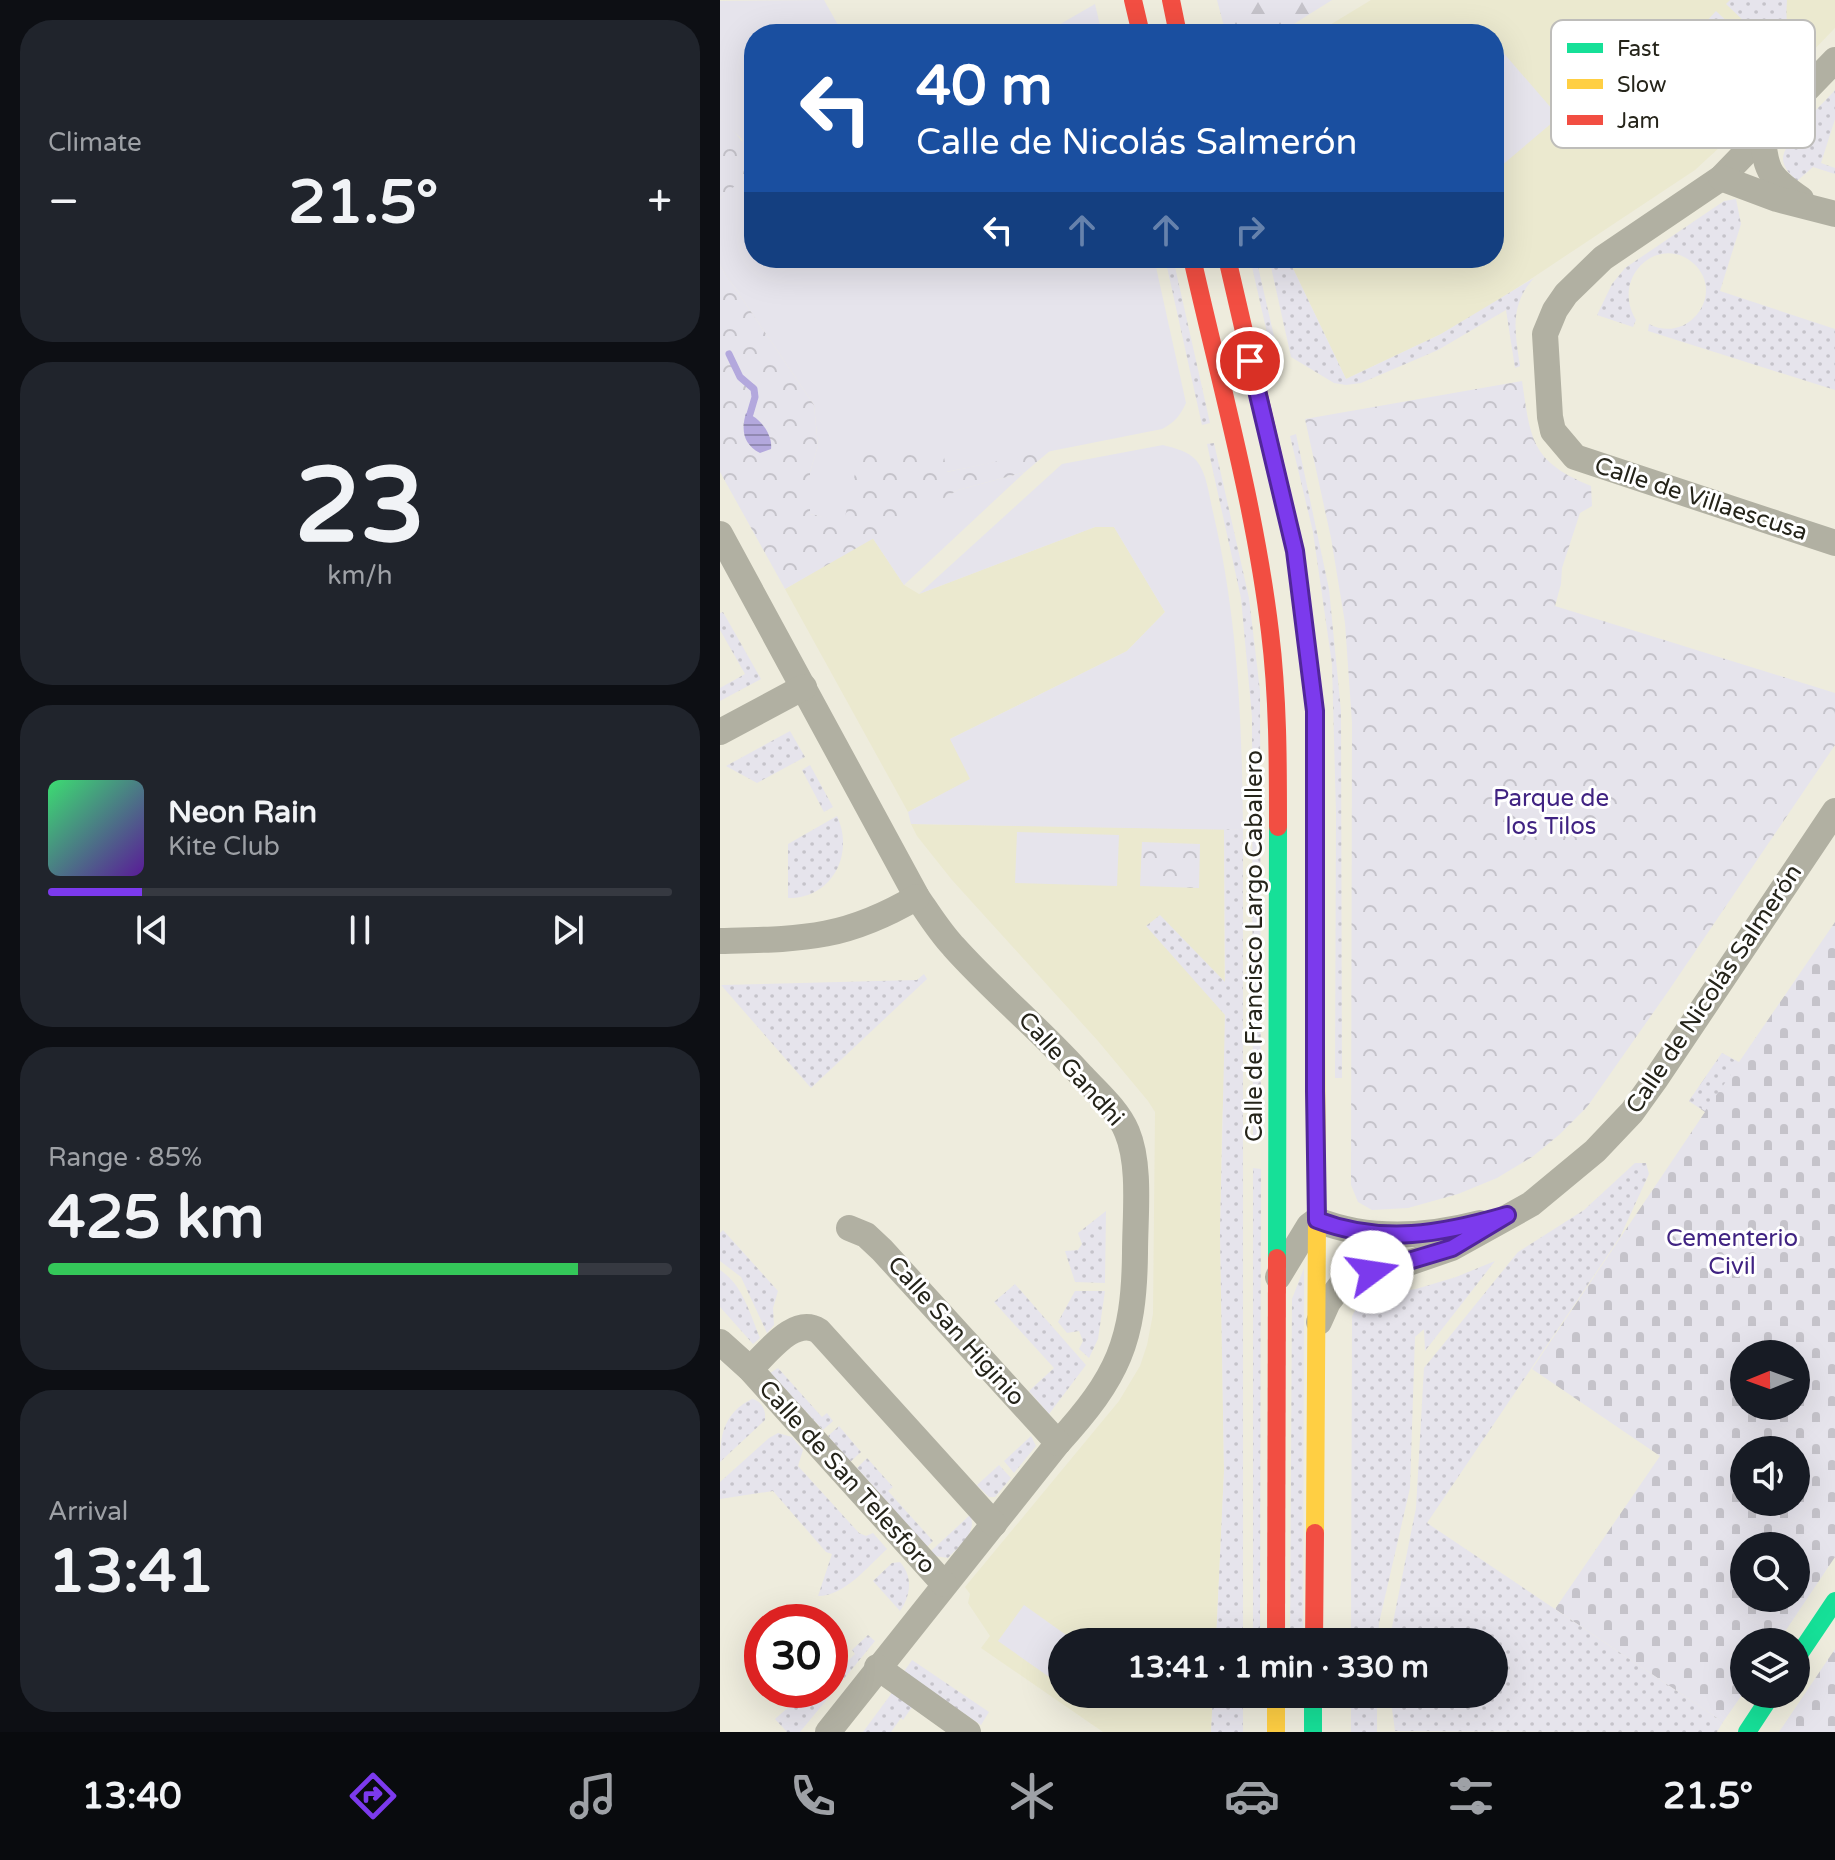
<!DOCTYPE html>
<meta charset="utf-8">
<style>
:root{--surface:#171b24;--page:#20242c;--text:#f1f3f6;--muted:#9ea1a6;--line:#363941;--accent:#7c3aed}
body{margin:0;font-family:"Varela Round",sans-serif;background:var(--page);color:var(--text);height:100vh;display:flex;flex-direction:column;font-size:30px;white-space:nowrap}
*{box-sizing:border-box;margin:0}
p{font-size:26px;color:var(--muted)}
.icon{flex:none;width:44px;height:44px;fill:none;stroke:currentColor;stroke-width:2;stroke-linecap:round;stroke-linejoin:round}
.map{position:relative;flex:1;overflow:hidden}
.panel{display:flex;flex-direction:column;gap:20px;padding:20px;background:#0d0f14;width:720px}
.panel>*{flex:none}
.top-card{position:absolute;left:24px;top:24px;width:760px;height:244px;border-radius:32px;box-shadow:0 8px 32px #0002;background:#1a4fa0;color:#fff;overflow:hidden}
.needle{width:52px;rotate:269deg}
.fabs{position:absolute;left:1010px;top:1340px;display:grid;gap:16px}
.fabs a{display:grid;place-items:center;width:80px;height:80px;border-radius:50%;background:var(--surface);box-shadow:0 8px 32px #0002;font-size:40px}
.speed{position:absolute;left:24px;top:1604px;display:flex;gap:16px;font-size:40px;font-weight:700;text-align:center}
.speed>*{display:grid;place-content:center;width:104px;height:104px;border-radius:50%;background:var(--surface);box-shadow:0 8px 32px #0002;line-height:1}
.speed .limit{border:12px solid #d22;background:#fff;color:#111}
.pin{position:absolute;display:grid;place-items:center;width:68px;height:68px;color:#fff;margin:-34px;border:4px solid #fff;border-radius:50%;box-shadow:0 2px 8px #0007}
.me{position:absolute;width:88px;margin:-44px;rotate:76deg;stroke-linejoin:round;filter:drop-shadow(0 0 6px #0008)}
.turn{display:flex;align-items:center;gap:28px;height:168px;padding:0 40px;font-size:36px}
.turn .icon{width:104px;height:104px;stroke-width:2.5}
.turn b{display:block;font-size:56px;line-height:68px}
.lanes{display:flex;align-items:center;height:76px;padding:0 40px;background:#0003;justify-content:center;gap:40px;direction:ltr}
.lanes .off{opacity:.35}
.big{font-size:60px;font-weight:700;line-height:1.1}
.panel .widget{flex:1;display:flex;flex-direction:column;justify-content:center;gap:12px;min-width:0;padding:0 28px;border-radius:32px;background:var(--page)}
.panel .dial{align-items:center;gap:0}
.dial b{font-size:104px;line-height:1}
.song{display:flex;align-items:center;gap:24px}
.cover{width:96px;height:96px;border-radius:12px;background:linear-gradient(135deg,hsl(140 70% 55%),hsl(270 70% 35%))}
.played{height:8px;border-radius:4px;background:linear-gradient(90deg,var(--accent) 15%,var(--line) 15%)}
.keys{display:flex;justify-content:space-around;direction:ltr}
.heat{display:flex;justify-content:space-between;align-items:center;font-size:44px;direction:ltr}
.charge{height:12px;border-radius:6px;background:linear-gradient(90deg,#34c759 85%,var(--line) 0)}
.trip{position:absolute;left:328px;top:1628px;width:460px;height:80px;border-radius:40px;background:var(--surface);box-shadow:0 8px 32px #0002;font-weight:700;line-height:80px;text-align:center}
.tab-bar{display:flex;height:128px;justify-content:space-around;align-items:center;background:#090b0e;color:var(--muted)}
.tab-bar .icon{width:56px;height:56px}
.tab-bar .current{color:var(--accent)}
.tab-bar b{font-size:36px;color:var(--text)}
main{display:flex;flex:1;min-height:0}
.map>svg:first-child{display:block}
.built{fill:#ebe9cf}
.grass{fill:#e6e4ec}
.forest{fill:url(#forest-firs)}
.cemetery{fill:url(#cemetery-stones);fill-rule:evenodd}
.park{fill:url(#park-crowns)}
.garden{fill:url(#garden-dots)}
.water{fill:url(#water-rules)}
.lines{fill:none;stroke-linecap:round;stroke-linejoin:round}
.stream{stroke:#b3a8dd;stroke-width:7}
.street{stroke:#b1b0a2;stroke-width:26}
.fast{stroke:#16e098;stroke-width:18}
.slow{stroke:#ffcf43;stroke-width:18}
.jam{stroke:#f24e42;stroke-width:18}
.route-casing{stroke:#51269a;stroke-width:20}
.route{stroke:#7c3aed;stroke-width:14}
.labels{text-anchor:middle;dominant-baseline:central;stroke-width:6;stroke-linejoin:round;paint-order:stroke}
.street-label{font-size:24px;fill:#25241a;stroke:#fff}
.park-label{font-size:24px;fill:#402382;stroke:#fff}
.key{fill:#fff;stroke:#bebdba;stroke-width:2}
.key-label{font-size:22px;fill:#25241a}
</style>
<main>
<section class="panel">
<div class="widget"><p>Climate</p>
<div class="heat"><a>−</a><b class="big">21.5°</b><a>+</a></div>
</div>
<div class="widget dial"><b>23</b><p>km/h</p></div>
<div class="widget">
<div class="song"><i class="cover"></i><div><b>Neon Rain</b><p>Kite Club</p></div></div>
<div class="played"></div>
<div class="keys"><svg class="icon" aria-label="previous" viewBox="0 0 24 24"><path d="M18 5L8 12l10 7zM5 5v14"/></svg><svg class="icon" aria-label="pause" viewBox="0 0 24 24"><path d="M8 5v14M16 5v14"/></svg><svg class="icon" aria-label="next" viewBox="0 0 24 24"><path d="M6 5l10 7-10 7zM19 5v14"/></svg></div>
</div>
<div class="widget"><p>Range · 85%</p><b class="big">425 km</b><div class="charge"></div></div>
<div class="widget"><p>Arrival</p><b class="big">13:41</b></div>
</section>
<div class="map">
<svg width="1115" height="1732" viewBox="0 0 1115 1732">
<defs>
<pattern id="forest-firs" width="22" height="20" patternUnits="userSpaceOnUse" patternTransform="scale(2)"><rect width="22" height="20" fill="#e6e4ec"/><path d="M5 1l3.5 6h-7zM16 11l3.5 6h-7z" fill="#c5c3ca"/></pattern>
<pattern id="cemetery-stones" width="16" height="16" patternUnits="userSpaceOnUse" patternTransform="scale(2)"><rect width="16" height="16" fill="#e6e4ec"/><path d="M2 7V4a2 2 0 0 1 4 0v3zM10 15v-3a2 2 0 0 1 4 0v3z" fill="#c5c3ca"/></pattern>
<pattern id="park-crowns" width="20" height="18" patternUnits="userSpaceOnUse" patternTransform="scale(2)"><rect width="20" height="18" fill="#e6e4ec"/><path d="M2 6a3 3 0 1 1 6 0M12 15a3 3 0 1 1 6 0" fill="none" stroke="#c5c3ca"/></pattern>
<pattern id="garden-dots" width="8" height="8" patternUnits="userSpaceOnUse" patternTransform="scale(2)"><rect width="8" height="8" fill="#e6e4ec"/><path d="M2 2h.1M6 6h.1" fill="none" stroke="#c5c3ca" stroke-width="1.8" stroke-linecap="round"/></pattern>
<pattern id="water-rules" width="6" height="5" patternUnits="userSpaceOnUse" patternTransform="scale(2)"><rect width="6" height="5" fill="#b3a8dd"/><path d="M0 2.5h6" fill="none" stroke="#9189b2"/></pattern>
</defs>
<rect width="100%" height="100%" fill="#eeecdd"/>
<g class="built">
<path d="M 651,0 L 1115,0 L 1115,28 L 1000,147 L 975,170 L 776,302 L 721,334 L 626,379 L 568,258 L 774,258 L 774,34 L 595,34 Z"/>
<path d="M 375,527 L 394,527 L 445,612 L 407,651 L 230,739 L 251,779 L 188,812 L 65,589 L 152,537 L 184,585 L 199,594 Z"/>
<path d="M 191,824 L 504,829 L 505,1067 L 502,1124 L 500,1232 L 504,1471 L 496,1642 L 342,1642 L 342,1694 L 493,1694 L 491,1732 L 383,1732 L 261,1648 L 270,1636 L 248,1603 L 250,1594 L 245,1587 L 399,1401 L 420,1366 L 427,1345 L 433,1314 L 435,1112 L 428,1101 L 378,1041 L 232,880 L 197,836 Z"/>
</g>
<g class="grass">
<path d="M 104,0 L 123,34 L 34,34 L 34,258 L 434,258 L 466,403 C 460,416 455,422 442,429 L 226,472 L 124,522 L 90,514 L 90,472 L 98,446 L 94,405 L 0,266 L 0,199 L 24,175 L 22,139 L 0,119 L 0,1 Z"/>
<path d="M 375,4 L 382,34 L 323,34 Z"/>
<path d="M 774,42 L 839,117 L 774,172 Z"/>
<path d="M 443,445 C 454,448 468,451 476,460 C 487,473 489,496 493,512 C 518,619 522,721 523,830 L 191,824 L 188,812 L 250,779 L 230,739 L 407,651 L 445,612 L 394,527 L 375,527 L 199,594 L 342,464 Z"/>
<path d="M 305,472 L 184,585 L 152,537 L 238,490 Z"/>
<path d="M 297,832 L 399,835 L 397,886 L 295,883 Z"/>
<path d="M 304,1605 L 356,1642 L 342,1642 L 342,1686 L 278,1641 Z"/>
</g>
<path class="forest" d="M 497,0 L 612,0 L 558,34 L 506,34 Z"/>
<g class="cemetery">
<path d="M 1115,922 L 1115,1557 L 1058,1642 L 1024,1642 L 1024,1692 L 1003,1722 L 835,1609 L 940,1456 L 812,1369 L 985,1112 L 969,1101 L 1002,1053 L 1019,1062 ZM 1024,1354 L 1076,1354 L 1076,1406 L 1024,1406 ZM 1024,1450 L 1076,1450 L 1076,1502 L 1024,1502 ZM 1024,1546 L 1076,1546 L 1076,1598 L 1024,1598 Z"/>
<path d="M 1115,1649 L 1115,1732 L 1059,1732 Z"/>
</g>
<g class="park">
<path d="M 0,119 C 17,132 39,155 23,177 C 17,185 7,192 0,199 Z"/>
<path d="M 0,266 L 94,405 L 98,446 L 90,472 L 90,514 L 124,521 L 140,452 L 224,457 L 227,472 L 331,450 L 305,472 L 238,490 L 65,589 L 0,472 Z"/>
<path d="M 802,381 C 811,441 811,461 871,486 L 872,506 L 860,513 L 842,568 L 841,584 L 835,606 L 1115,693 L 1115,745 L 947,993 L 867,1107 L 839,1135 L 812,1157 L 777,1178 L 738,1194 L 688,1208 L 652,1210 L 638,1202 L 631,1185 L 632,723 L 625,623 L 611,538 L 585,419 Z"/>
<path d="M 422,842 L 480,844 L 479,888 L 420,886 Z"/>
</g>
<g class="garden">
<path d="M 1010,0 L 1067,0 C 1065,25 1068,41 1085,59 L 1075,70 L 1006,4 Z"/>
<path d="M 996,11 L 1013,27 C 988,36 984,42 977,68 L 959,51 Z"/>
<path d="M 1115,90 L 1115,119 L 1101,163 L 1115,168 L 1115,174 L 1093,167 L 1077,181 C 1071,175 1064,169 1063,160 C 1062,141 1102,105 1115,90 Z"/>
<path d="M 1016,199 L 1021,224 L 1000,291 L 1115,329 L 1115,390 L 928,331 L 929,324 C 968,345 1007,293 973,263 C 939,233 890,277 916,320 L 913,327 L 877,315 L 892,284 L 905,268 L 1004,201 Z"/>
<path d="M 445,258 L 453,258 L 490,423 L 482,425 Z"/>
<path d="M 530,258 L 536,258 L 556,345 L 550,346 Z"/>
<path d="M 549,258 L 568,258 L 626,379 L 721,334 L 814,278 C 789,305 795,333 800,366 L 795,368 L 786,310 L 718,350 L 641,383 L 626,385 L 614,383 L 571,357 Z"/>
<path d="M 576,434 L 609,589 L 621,711 L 622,1078 L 615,1078 L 616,813 L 612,664 L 593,532 L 570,436 Z"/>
<path d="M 494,443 L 529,598 L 540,691 L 541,1141 L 533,1141 L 532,717 L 521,598 L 487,444 Z"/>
<path d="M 3,612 L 41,679 L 0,701 L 0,688 L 25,674 L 0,630 L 0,613 Z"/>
<path d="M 70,731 L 85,757 L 37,783 L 6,766 Z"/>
<path d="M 90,765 L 113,807 L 104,812 L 82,770 Z"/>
<path d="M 117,816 C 135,855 111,899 68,898 L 68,844 Z"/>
<path d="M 504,829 L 523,830 L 523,1642 L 496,1642 L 504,1471 L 500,1232 L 505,1015 L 426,926 L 440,915 L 505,982 Z"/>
<path d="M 204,974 L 207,979 L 91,1088 L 1,985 L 197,980 Z"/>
<path d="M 1002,1053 L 1019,1063 L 985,1111 L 969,1101 Z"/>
<path d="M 915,1163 L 926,1163 L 929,1174 L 900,1237 L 707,1523 L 1003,1722 L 997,1732 L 675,1731 L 670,1694 L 774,1694 L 774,1642 L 669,1642 L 696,1508 L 704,1368 L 798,1252 L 864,1210 Z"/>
<path d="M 533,1168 L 541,1169 L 540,1642 L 533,1642 Z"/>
<path d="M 386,1211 L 385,1283 L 355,1282 L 345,1251 L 358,1250 L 362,1244 L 358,1233 Z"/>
<path d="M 3,1230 L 58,1291 L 53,1308 L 54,1325 L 47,1333 L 21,1277 L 0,1261 L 0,1233 Z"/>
<path d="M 775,1261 L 705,1351 L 704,1329 L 695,1337 L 690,1488 L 659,1623 L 658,1642 L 631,1642 L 632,1316 L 641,1300 L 650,1296 L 696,1289 L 736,1277 Z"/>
<path d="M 584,1268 L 583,1642 L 570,1642 L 572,1299 Z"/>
<path d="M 0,1270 C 23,1285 30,1314 40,1338 L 33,1344 L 0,1307 Z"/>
<path d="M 295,1284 L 366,1365 L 329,1414 L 309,1391 L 334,1368 L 274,1302 Z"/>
<path d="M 355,1291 L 385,1291 L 378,1339 L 369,1358 L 359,1349 L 363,1341 L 359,1331 L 347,1333 L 338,1322 Z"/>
<path d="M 58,1368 L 102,1417 L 107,1413 L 113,1421 L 103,1430 L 50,1373 Z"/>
<path d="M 32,1399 C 42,1401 46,1410 45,1420 L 0,1462 C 0,1434 4,1413 32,1399 Z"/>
<path d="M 119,1426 L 141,1452 L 130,1462 L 108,1436 Z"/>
<path d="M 58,1433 L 72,1437 L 83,1450 L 78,1466 L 139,1533 L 146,1536 L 153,1533 L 167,1549 C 148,1566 125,1596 98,1596 L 112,1554 L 106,1552 L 53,1491 L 0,1499 L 0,1482 L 49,1438 Z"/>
<path d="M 311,1436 L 316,1446 L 294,1473 L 284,1461 Z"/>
<path d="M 147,1458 L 173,1487 L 168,1491 L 213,1541 L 207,1547 L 137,1468 Z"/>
<path d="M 279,1465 L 291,1478 L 275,1497 L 269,1497 L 257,1485 Z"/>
<path d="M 250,1515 C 258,1532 239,1546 228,1558 L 215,1556 L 211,1551 Z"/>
<path d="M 180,1562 C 193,1577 191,1595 180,1611 L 153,1581 L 172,1563 Z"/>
<path d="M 148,1635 L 155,1641 L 118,1686 L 110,1678 L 135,1654 L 132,1650 Z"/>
<path d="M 192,1660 L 269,1712 L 261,1725 L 183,1673 Z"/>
<path d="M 110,1689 L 113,1692 L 80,1732 L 67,1732 L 55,1719 L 79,1698 L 82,1701 L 94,1690 Z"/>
<path d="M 174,1690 L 195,1703 L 183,1720 L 181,1718 L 171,1732 L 143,1732 Z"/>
<path d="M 493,1694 L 523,1694 L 523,1732 L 491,1732 Z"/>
<rect x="631" y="1694" width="26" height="38"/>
</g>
<path class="water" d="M 26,413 C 40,417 53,435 51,449 L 40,453 C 23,444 21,430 26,413 Z"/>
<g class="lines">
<path class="stream" d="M 9,354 L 20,377 L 34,389 L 35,397 L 30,414"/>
<g class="street">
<path d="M 1115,60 L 1001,178 L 883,258 L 846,294 L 835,310 L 825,334 L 830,417 L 833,431 L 855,457 L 1115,543"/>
<path d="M 1043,136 C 1045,173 1052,179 1081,199"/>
<path d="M 1001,178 L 1057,199 L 1115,214"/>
<path d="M 0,534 L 197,897 C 208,913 219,931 233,946 C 273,991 321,1030 361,1075 C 377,1092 398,1110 407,1132 C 421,1165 415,1216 415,1253 C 414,1342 398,1377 338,1443 L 108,1732"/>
<path d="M 0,732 L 84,687"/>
<path d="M 0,941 C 82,939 124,940 197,897"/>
<path d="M 129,1228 L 146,1235 L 162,1250 L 338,1443"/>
<path d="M 558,1277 L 589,1226 L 597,1220 C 650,1241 706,1237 760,1223"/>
<path d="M 599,1322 L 608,1302 L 625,1280 L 671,1269 L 732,1248 L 811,1204 L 875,1151 L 912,1112 L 935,1080 L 1115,811"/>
<path d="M 0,1342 L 30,1369 L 224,1584"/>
<path d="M 30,1369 C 47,1354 74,1315 99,1331 L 274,1524"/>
<path d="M 157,1667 L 248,1732"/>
</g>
<g class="fast">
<path d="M 557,1258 L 558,827"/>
<path d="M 1076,1659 L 1115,1601"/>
<path d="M 593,1694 L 593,1732"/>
<path d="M 1027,1732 L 1052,1694"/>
</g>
<g class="slow">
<path d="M 595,1533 L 597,1220 L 595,864"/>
<path d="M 556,1694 L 556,1732"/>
</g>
<g class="jam">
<path d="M 413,0 L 421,34"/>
<path d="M 451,0 L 458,34"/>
<path d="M 472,258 C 500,382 535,506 550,632 C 558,697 558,762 558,827"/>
<path d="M 507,258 L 575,551 L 595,711 L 595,864"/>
<path d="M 556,1642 L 557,1258"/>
<path d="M 594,1642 L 595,1533"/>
</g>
</g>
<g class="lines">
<defs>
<path id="route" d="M 530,361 L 575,551 L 595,711 L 595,1091 L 597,1220 C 663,1245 721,1234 787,1215 L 732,1248 L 652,1272"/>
</defs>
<use href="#route" class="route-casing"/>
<use href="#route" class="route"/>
</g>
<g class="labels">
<g class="street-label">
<text transform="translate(981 499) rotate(18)">Calle de Villaescusa</text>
<text transform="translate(534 946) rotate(-90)">Calle de Francisco Largo Caballero</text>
<text transform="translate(994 989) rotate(-56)">Calle de Nicolás Salmerón</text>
<text transform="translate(351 1069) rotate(48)">Calle Gandhi</text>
<text transform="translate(236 1331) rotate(48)">Calle San Higinio</text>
<text transform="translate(127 1477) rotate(48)">Calle de San Telesforo</text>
</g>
<g class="park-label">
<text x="831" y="798">Parque de<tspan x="831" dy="28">los Tilos</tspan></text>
<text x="1012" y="1238">Cementerio<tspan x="1012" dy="28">Civil</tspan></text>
</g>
</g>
<rect x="831" y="20" width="264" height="128" rx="12" class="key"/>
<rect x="847" y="43" width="36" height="10" fill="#16e098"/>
<rect x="847" y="79" width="36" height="10" fill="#ffcf43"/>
<rect x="847" y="115" width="36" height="10" fill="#f24e42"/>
<g class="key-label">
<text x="897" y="56">Fast</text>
<text x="897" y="92">Slow</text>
<text x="897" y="128">Jam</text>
</g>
</svg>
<div class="fabs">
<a><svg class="needle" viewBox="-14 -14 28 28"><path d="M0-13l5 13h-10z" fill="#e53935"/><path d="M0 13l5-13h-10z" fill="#9ea1a6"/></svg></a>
<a><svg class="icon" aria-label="sound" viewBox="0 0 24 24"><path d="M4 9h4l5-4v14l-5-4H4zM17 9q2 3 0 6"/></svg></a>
<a><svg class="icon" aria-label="search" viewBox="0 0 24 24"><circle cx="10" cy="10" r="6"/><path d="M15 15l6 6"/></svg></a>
<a><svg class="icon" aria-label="layers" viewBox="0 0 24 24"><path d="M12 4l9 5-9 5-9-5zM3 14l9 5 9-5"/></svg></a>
</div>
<div class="speed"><div class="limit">30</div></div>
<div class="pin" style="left:530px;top:361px;background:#d93025"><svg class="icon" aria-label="arrive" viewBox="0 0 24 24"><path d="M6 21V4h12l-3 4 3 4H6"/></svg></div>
<svg class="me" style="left:652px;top:1272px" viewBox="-20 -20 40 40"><circle r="19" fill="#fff"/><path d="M0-13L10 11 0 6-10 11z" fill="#7c3aed"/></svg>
<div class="trip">13:41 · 1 min · 330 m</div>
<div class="top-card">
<div class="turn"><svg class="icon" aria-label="left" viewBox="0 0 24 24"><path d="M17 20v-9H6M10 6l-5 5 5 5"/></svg><div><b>40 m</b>Calle de Nicolás Salmerón</div></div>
<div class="lanes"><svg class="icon" aria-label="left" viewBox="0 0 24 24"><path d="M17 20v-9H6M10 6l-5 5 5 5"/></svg><svg class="icon off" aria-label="ahead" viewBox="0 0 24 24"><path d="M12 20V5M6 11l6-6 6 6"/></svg><svg class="icon off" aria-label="ahead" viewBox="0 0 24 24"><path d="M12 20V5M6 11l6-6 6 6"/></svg><svg class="icon off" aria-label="right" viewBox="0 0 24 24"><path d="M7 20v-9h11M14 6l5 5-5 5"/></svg></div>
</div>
</div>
</main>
<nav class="tab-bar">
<b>13:40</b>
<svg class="icon current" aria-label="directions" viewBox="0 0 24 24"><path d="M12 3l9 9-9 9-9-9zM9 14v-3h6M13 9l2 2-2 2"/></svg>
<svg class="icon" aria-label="music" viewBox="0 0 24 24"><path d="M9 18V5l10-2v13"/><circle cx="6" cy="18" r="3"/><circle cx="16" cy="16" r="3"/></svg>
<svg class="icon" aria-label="phone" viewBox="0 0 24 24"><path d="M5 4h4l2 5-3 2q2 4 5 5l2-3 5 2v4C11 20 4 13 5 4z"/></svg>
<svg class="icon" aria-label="climate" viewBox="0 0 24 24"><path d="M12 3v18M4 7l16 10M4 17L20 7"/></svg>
<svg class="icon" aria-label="car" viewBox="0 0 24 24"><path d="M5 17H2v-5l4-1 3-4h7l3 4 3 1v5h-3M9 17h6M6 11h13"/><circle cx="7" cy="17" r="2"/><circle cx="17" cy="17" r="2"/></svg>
<svg class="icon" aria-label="filters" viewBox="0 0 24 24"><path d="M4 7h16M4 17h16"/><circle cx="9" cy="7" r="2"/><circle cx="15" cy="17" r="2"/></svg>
<b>21.5°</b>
</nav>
